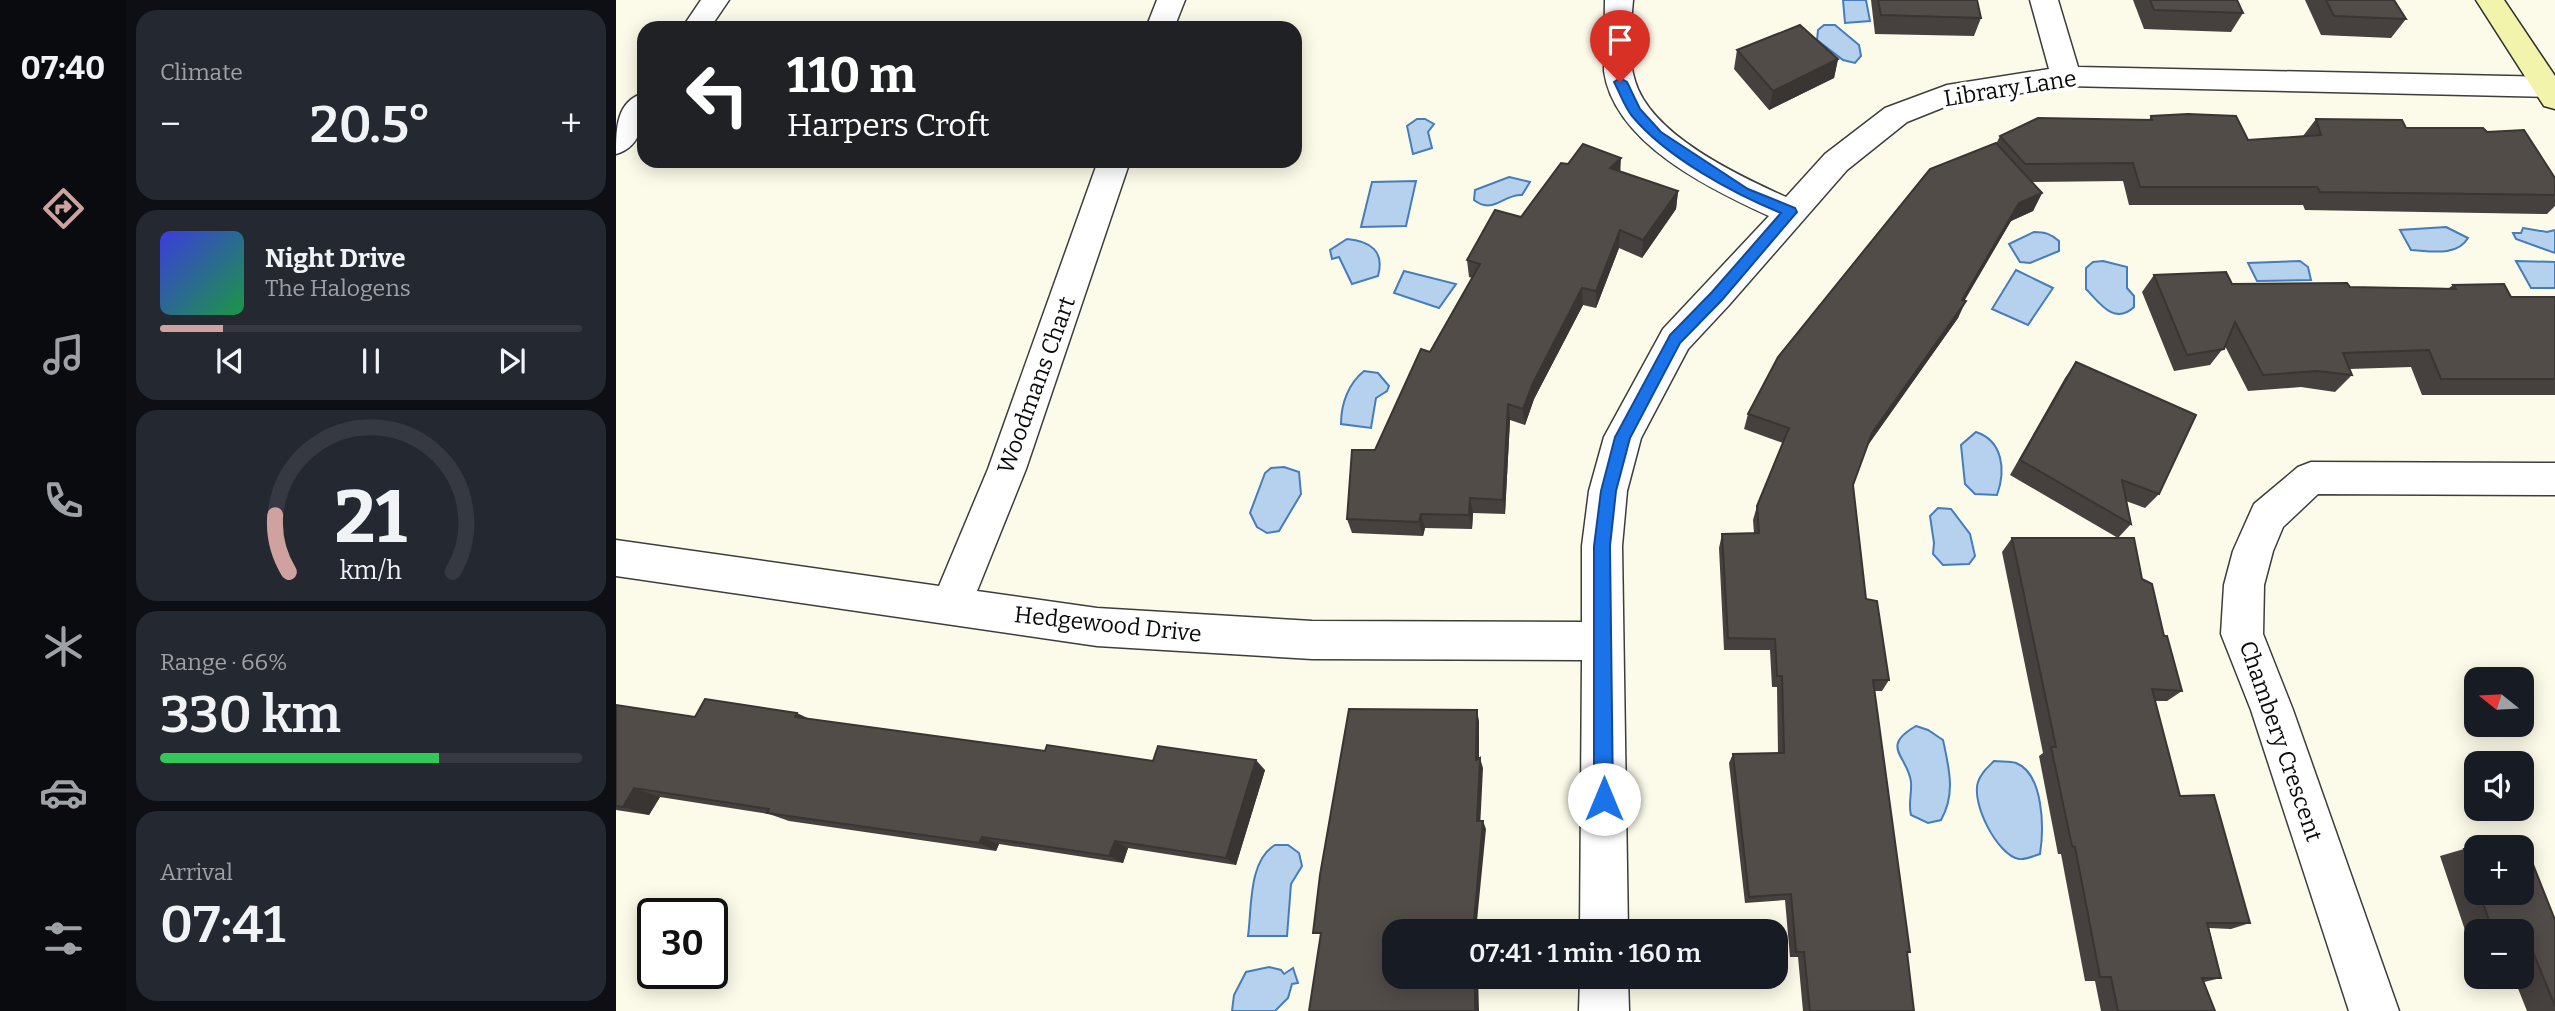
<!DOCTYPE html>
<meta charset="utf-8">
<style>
:root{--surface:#171b24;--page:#242831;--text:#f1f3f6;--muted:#9ea1a6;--line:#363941;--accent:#cfa29f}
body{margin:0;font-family:Bitter,serif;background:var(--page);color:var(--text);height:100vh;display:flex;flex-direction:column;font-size:26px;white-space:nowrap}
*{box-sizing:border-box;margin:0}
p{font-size:23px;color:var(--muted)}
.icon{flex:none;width:38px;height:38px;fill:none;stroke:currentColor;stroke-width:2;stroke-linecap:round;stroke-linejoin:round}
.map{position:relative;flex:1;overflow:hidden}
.drawer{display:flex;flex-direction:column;gap:10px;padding:10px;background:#0d0f14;width:490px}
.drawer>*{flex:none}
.hud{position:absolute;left:21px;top:21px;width:665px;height:147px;border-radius:21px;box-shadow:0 4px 18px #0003;background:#202124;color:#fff;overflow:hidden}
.needle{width:46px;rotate:288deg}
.controls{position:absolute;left:1848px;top:667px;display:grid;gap:14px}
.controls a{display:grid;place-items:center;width:70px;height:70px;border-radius:14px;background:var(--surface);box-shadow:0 4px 18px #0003;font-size:35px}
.speed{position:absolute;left:21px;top:898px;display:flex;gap:14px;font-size:35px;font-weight:700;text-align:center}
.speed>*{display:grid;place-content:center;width:91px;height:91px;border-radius:50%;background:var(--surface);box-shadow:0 4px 18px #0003;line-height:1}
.speed .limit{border:4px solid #111;border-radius:10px;background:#fff;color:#111}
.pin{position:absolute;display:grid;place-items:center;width:60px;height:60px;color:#fff;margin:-72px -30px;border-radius:50% 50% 50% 0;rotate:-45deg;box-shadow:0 0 7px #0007}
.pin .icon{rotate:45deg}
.me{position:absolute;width:77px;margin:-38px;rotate:0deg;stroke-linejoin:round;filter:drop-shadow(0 0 5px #0008)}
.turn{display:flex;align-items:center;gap:24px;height:147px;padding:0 35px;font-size:32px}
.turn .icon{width:91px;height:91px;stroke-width:2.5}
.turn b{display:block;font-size:49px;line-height:60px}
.big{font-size:52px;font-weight:600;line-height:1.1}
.drawer .card{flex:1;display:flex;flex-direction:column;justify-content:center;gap:10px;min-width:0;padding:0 24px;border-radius:21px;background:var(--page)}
.drawer .dial{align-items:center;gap:0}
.dial svg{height:182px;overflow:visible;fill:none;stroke:var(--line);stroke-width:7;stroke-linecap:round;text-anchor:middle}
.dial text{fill:var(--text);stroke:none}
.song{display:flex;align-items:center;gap:21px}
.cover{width:84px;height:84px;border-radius:10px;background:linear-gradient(135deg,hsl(240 70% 55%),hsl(140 70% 35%))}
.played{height:7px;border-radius:4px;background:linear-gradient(90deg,var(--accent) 15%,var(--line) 15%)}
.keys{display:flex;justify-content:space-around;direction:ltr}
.heat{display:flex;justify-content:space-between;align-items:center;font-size:38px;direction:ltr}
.charge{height:10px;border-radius:5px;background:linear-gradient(90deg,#34c759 66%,var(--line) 0)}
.trip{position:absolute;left:766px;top:919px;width:406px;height:70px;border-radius:21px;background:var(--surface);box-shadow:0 4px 18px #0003;font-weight:600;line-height:70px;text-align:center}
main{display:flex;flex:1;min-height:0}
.dock{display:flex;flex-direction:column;width:126px;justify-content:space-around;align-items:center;background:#090b0e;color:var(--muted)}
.dock .icon{width:49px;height:49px}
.dock .current{color:var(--accent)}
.dock b{font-size:32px;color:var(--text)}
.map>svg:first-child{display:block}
.water{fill:#b5d1ed;stroke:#457dba;stroke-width:2}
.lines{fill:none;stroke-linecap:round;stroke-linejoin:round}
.minor-casing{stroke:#3d3d3d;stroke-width:3}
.secondary-casing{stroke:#2c2c2c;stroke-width:3}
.minor{fill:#fff;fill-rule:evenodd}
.secondary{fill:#f3f4ac;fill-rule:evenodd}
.wall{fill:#46413e}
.shaded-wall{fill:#393532}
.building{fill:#514c48;stroke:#393532;stroke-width:2}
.route{fill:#1a73e8;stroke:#114b97;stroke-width:2}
.labels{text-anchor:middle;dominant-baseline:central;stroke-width:7;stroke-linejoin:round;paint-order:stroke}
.street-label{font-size:23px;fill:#0a0a0a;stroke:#fff}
</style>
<main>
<nav class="dock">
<b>07:40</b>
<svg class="icon current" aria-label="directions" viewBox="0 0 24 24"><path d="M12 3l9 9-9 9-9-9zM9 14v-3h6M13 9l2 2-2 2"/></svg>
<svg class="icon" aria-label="music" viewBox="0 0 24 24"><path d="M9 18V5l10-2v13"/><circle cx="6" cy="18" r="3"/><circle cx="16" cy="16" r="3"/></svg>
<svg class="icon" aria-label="phone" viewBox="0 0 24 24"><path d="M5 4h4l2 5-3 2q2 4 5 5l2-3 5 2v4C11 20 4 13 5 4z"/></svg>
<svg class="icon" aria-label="climate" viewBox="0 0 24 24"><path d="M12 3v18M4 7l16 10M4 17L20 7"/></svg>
<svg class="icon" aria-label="car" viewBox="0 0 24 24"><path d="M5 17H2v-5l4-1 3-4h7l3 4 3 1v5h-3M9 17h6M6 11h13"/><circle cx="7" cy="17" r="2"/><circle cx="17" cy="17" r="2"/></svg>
<svg class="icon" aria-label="filters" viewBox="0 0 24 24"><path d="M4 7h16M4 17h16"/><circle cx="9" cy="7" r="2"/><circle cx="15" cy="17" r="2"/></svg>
</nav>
<section class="drawer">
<div class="card"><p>Climate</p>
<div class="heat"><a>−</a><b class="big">20.5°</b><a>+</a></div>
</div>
<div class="card">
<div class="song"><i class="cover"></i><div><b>Night Drive</b><p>The Halogens</p></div></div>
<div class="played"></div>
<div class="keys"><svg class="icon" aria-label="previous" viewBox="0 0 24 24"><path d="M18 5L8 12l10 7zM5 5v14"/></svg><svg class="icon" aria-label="pause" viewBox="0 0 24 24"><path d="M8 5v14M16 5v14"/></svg><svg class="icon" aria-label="next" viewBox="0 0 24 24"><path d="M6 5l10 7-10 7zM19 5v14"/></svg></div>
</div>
<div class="card dial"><svg viewBox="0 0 100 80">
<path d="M14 69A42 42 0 1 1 86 69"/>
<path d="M14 69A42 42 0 0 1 8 44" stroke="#cfa29f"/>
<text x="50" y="56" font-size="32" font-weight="700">21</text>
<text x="50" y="72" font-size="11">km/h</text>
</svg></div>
<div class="card"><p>Range · 66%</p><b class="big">330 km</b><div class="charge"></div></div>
<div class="card"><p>Arrival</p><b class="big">07:41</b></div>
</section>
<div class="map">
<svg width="1939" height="1011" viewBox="0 0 1939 1011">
<rect width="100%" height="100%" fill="#fcfbe9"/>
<g class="water">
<path d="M 1227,0 L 1250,0 L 1254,21 L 1229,23 Z"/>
<path d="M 1208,25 L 1219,25 L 1243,45 L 1245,56 L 1239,63 L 1227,60 L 1201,40 L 1202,30 Z"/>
<path d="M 801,119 L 809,119 L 818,124 L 812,132 L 816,148 L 797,154 L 791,126 Z"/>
<path d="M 893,177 L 914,182 L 906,195 C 887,194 877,215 858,200 L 859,190 Z"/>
<path d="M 800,181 L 790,226 L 745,227 L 756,182 Z"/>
<path d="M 1830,227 L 1852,238 C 1841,257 1814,251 1795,250 L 1784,230 Z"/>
<path d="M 1907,228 L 1931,232 L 1939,230 L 1939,253 L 1900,239 L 1897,233 L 1905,233 Z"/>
<path d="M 1418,232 C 1429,232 1435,234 1443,241 L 1443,251 L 1414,263 L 1404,262 L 1393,244 Z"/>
<path d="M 731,239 C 754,241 769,251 762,276 L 736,284 L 723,257 L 716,259 L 714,250 Z"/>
<path d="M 1487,261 L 1511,267 L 1511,288 L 1518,296 L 1518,307 C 1498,326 1483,302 1470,289 L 1470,268 L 1477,262 Z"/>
<path d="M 1684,261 L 1692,267 L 1695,280 L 1641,281 L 1632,263 Z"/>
<path d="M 1900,261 L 1939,262 L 1939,288 L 1915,288 Z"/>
<path d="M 1400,270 L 1437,288 L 1412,325 L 1376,309 Z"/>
<path d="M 788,271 L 840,284 L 823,308 L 778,293 Z"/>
<path d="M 748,371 L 762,373 L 773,386 L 771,391 L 760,398 L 755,428 L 725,424 C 725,404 732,384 748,371 Z"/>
<path d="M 1360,432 C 1387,441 1390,470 1381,495 L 1359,494 L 1349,484 L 1345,445 Z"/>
<path d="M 668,467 L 683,472 L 685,494 L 663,531 L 651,533 L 641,527 L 634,513 L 649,473 L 655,468 Z"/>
<path d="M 1322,508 L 1335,509 L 1354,534 L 1359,556 L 1353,564 L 1327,565 L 1317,554 L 1318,543 L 1314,516 Z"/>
<path d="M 1300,726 L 1312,730 L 1327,740 C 1333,768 1340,794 1325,820 L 1312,823 L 1295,815 C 1292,804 1296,793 1295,782 C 1292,756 1263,747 1300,726 Z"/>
<path d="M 1378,761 C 1385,762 1394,761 1400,763 C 1428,774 1428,829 1424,854 C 1418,856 1409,860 1403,859 C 1381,855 1355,803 1362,782 C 1365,773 1371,768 1378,761 Z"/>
<path d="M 659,845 L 672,845 L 683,853 L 686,866 L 675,884 L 671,936 L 632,936 C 636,908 632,861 659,845 Z"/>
<path d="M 653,967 L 665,970 L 668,974 L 677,968 L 682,983 L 676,984 L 672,998 L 659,1011 L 616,1011 L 618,995 L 630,972 Z"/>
</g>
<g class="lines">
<defs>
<g id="minor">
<path d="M 85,0 L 113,0 L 94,28 L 66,28 Z"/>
<path d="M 541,0 L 569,0 L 558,28 L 530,28 Z"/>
<path d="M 989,0 L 1017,0 C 1015,26 1011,56 1019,81 C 1035,135 1123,176 1170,197 L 1209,154 L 1269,108 L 1331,85 L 1433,69 L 1414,0 L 1442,0 L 1462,67 L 1939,77 L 1939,97 L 1450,86 L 1336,104 L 1291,122 L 1231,170 L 1113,305 L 1072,349 L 1025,438 L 1011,491 L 1006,546 L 1012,931 L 964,931 L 966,660 L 696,659 L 481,646 L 0,576 L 0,540 L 323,586 L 372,469 L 482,161 L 514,161 L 410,469 L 361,591 L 481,608 L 696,621 L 966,622 L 966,546 L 973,491 L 988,437 L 1047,329 L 1153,216 C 1094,189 998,143 988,71 Z"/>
<path d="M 28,93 C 28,117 28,146 0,154 C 0,129 0,101 28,93 Z"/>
<path d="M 1695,462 L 1939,463 L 1939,495 L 1702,494 L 1667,527 L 1657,551 L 1648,585 L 1647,634 L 1677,710 L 1783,1011 L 1733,1011 L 1635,710 L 1605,634 L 1608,585 L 1617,551 L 1638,504 L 1682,467 Z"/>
<path d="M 964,976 L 1012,976 L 1013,1011 L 963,1011 Z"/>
</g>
<path id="secondary" d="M 1860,0 L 1888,0 L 1939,76 L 1939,109 L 1928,106 Z"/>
</defs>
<use href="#minor" class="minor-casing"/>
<use href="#secondary" class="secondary-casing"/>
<use href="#minor" class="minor"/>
<use href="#secondary" class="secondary"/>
</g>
<g class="wall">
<path d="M 1255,0 L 1361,0 L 1365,18 L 1358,36 L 1259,34 Z"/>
<path d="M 1517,0 L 1621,0 L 1627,13 L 1615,32 L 1528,29 Z"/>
<path d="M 1689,0 L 1778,0 L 1790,19 L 1775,38 L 1705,35 Z"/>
<path d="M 1121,50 L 1222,59 L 1218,78 L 1153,110 L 1118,69 Z"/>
<path d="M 1535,116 L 1632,140 L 1687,136 L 1700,119 L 1790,128 L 1871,132 L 1939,178 L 1939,206 L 1931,214 L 1689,210 L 1687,205 L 1513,205 L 1507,181 L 1415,182 L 1426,193 L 1417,211 L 1395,221 L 1348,300 L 1342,318 L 1251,446 L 1237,485 L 1250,599 L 1273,680 L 1266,691 L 1258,691 L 1294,952 L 1291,954 L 1298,1011 L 1187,1011 L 1182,957 L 1174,957 L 1169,900 L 1129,903 L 1113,763 L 1117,754 L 1162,753 L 1161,687 L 1156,687 L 1154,650 L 1108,650 L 1103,548 L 1106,534 L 1138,533 L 1137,520 L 1141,506 L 1167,443 L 1128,429 L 1132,414 L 1380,144 L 1384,136 L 1533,120 Z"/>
<path d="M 1004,172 L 1062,191 L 1060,209 L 1026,258 L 1003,248 L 980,308 L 967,305 L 918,399 L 909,425 L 894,420 L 889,514 L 857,513 L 856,529 L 809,528 L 807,536 L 736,533 L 731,519 L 759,450 L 856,278 L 853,277 L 851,260 L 905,217 Z"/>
<path d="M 1538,275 L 1616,284 L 1734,287 L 1833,288 L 1837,285 L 1895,297 L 1939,297 L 1939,395 L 1806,395 L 1795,367 L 1733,369 L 1736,375 L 1719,392 L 1685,387 L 1632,391 L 1609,346 L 1594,365 L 1558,371 L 1526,292 Z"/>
<path d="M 1460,362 L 1543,494 L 1529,508 L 1510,501 L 1515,524 L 1502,538 L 1394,475 L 1449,378 Z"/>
<path d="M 1396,538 L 1526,579 L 1548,636 L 1566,691 L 1551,701 L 1539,701 L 1564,796 L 1634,923 L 1615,929 L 1593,928 L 1605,978 L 1588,982 L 1599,1011 L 1485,1011 L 1479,981 L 1469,981 L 1445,854 L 1442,854 L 1423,756 L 1427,753 L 1386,552 Z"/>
<path d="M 0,705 L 79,717 L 193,719 L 429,751 L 649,770 L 620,865 L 512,848 L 507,863 L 383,844 L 380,851 L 173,821 L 153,814 L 44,797 L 33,815 L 0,810 Z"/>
<path d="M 1848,849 L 1860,849 L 1860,892 L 1906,892 L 1939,920 L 1939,1011 L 1911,1011 L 1897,976 L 1906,976 L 1906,931 L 1860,931 L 1860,939 L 1852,939 L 1824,856 Z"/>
</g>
<g class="shaded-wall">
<path d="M 1222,59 L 1218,78 L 1153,110 L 1157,91 Z"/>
<path d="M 1005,158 L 1004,177 L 994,168 Z"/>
<path d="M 1062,191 L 1060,209 L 1026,258 L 1027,240 Z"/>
<path d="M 1426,193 L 1417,211 L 1395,221 L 1339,317 L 1346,300 L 1403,203 Z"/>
<path d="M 1004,230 L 1003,248 L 980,308 L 980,291 Z"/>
<path d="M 966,288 L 967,305 L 918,399 L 909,425 L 907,409 L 917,383 Z"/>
<path d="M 1350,301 L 1342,318 L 1250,448 L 1256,433 Z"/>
<path d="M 892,404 L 894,420 L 889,514 L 887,500 Z"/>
<path d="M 854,498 L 857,513 L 856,529 L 853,515 Z"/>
<path d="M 805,514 L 809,528 L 807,536 L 803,522 Z"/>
<path d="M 861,710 L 863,721 L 863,770 L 860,760 Z"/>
<path d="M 181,713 L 202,723 L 179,717 Z"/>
<path d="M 864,758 L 867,768 L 864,829 L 861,821 Z"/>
<path d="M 640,760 L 649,770 L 620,865 L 610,858 Z"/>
<path d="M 18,788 L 44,797 L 33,815 L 7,807 Z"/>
<path d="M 867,821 L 870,829 L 860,931 L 857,931 Z"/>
<path d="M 366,837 L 383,844 L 380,851 L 363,843 Z"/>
<path d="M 499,841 L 512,848 L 507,863 L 493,856 Z"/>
<path d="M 859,976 L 862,976 L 863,1011 L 859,1011 Z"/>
</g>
<g class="building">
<path d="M 1262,0 L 1361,0 L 1365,18 L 1265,15 Z"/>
<path d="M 1534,0 L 1621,0 L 1627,13 L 1538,10 Z"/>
<path d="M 1710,0 L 1778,0 L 1790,19 L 1718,16 Z"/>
<path d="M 1184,25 L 1222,59 L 1157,91 L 1121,50 Z"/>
<path d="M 1572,114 L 1620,116 L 1632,140 L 1705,135 L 1700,119 L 1786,120 L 1790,128 L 1867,128 L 1871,132 L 1908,130 L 1939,178 L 1939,195 L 1704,192 L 1701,187 L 1524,187 L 1517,163 L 1409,164 L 1384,136 L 1422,118 L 1536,120 L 1535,116 Z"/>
<path d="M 1380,143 L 1426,193 L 1403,203 L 1346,300 L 1350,301 L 1256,433 L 1237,485 L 1250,599 L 1261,601 L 1273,680 L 1257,680 L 1294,952 L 1291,952 L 1298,1011 L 1194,1011 L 1188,952 L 1180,952 L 1175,894 L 1133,897 L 1117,754 L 1168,753 L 1166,676 L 1161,676 L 1159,639 L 1112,638 L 1106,534 L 1143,533 L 1141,506 L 1173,428 L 1132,414 L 1162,357 L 1314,169 Z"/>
<path d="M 967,144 L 1005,158 L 994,168 L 1062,191 L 1027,240 L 1004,230 L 980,291 L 966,288 L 917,383 L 907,409 L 892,404 L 887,500 L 854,498 L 853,515 L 805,514 L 803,522 L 731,519 L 736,450 L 759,450 L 805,349 L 814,352 L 864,264 L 851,260 L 879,210 L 905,217 L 945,163 L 952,164 Z"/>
<path d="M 1610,272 L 1616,284 L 1731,283 L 1734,287 L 1840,289 L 1837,285 L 1888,284 L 1895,297 L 1939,297 L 1939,379 L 1825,379 L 1813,350 L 1727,353 L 1736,375 L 1701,371 L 1647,375 L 1619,322 L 1608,349 L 1571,355 L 1538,275 Z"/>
<path d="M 1460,362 L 1580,415 L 1543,494 L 1506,480 L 1515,524 L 1404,460 Z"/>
<path d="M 1396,538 L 1518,538 L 1526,579 L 1536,584 L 1548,636 L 1551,636 L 1566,691 L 1536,689 L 1564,796 L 1598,795 L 1634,923 L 1591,923 L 1605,978 L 1586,978 L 1599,1011 L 1502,1011 L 1495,977 L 1484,977 L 1459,847 L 1456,846 L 1435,747 L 1440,747 Z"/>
<path d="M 89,699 L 181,713 L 179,717 L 429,751 L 431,745 L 537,761 L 542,746 L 640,760 L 610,858 L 499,841 L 493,856 L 366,837 L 363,843 L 151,813 L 153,809 L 18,788 L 7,807 L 0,806 L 0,705 L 79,717 Z"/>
<path d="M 733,709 L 861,710 L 860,760 L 864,758 L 861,821 L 867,821 L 857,931 L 779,931 L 779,976 L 859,976 L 859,1011 L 693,1011 L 705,933 L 697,933 L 704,875 Z"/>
<path d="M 1906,847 L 1910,847 L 1939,920 L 1939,1006 L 1910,935 L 1914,935 L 1906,935 L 1906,931 L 1877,931 L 1863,892 L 1906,892 Z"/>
<path d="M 1848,849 L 1860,849 L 1860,883 Z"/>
</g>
<path class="route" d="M 1004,78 L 1011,82 L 1024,109 L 1045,132 L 1132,189 L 1179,208 L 1181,212 L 1106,300 L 1064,343 L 1014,438 L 1000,491 L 994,546 L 997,799 L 994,806 L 988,809 L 981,806 L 978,799 L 978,546 L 985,491 L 999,437 L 1054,335 L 1096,292 L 1165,213 C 1116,193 1050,157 1016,116 C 1008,106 1004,93 998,82 Z"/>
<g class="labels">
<g class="street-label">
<text transform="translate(1394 88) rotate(-9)">Library Lane</text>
<text transform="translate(420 385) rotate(-70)">Woodmans Chart</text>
<text transform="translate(492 624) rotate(6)">Hedgewood Drive</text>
<text transform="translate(1665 741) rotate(71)">Chambery Crescent</text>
</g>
</g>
</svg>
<div class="controls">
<a><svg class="needle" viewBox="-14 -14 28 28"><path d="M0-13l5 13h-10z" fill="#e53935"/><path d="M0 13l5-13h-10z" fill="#9ea1a6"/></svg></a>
<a><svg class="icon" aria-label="sound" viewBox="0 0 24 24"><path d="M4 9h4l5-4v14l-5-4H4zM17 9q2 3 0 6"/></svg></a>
<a>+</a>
<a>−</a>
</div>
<div class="speed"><div class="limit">30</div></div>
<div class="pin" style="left:1004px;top:82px;background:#d93025"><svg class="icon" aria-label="arrive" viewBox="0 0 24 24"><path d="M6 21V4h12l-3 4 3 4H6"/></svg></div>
<svg class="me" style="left:988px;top:799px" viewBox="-20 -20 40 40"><circle r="19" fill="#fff"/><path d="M0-13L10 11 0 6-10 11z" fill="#1a73e8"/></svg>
<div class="trip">07:41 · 1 min · 160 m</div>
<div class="hud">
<div class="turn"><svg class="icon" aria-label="left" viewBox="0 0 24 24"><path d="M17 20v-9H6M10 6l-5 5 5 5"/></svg><div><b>110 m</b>Harpers Croft</div></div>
</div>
</div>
</main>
